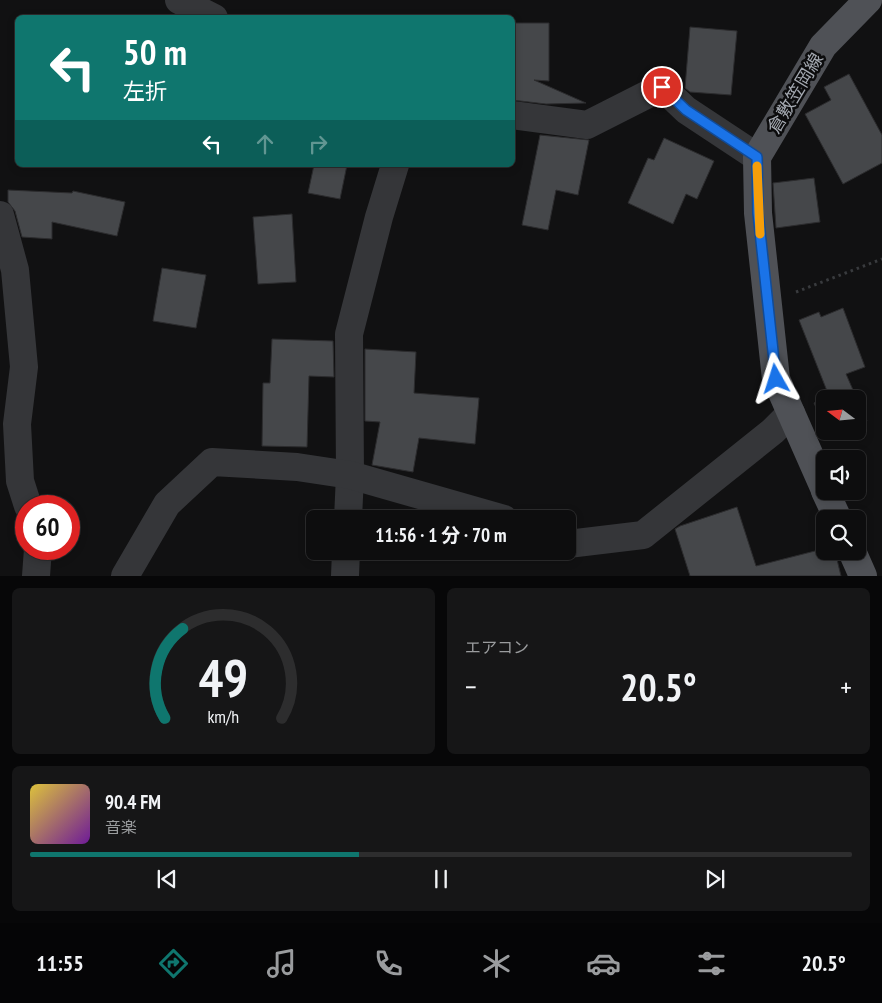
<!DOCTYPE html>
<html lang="ja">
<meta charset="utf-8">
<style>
:root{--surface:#0d0d0e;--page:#161617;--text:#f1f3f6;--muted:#9a9c9e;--line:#2d2d2e;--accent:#0f766e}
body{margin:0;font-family:"PT Sans Narrow","Noto Sans JP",sans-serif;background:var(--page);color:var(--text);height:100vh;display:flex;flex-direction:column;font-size:19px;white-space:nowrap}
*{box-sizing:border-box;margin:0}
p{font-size:16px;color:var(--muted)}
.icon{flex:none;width:28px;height:28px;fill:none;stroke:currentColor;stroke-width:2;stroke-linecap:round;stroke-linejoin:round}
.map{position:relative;height:576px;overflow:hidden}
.panel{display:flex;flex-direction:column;gap:12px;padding:12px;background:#070708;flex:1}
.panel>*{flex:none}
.guide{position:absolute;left:15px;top:15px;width:500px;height:152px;border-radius:8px;box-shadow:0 2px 8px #0003,0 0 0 1px var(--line);background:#0f766e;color:#fff;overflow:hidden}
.needle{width:32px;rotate:286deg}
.controls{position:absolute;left:816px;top:390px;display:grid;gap:10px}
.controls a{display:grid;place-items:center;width:50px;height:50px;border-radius:8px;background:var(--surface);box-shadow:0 2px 8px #0003,0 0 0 1px var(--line);font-size:25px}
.speed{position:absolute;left:15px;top:495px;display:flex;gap:10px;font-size:25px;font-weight:700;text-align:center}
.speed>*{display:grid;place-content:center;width:65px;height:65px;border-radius:50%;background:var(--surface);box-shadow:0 2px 8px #0003,0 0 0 1px var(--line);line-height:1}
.speed .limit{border:8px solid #d22;background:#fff;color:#111}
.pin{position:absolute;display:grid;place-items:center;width:42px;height:42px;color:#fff;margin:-21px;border:2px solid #fff;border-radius:50%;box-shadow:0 1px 5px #0007}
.me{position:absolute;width:55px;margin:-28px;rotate:354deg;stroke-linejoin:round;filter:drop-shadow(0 0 4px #0008)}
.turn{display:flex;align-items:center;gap:18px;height:105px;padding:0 25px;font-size:22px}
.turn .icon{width:65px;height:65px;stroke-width:2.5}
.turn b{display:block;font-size:35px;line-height:42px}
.lanes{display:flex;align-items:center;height:48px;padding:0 25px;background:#0003;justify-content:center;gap:25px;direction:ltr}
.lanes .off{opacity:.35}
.big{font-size:38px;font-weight:700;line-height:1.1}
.panel .card{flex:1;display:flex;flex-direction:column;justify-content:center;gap:8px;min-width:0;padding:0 18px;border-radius:8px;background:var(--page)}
.panel .dial{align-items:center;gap:0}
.dial svg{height:130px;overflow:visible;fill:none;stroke:var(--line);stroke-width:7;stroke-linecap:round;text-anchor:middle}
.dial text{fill:var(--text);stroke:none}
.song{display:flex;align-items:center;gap:15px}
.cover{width:60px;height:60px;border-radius:8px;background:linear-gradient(135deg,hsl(50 70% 55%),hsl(280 70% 35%))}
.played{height:5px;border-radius:2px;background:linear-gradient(90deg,var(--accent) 40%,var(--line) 40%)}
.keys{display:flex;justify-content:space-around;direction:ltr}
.heat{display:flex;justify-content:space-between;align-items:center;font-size:28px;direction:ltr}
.panel .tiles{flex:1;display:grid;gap:12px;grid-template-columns:1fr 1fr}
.card:last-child{grid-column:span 2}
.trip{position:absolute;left:306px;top:510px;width:270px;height:50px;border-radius:8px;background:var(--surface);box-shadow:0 2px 8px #0003,0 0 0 1px var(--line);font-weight:700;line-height:50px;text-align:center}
.menu{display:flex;height:80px;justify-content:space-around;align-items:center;background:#050506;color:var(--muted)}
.menu .icon{width:35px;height:35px}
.menu .on{color:var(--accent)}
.menu b{font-size:22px;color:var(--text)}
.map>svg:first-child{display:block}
.building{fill:#45474a;stroke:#2c2c2e}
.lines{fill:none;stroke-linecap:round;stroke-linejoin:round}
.path{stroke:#393b3e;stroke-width:3;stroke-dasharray:2.5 4;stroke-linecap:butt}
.street{stroke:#353639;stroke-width:28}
.primary{stroke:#4f5156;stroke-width:28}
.route-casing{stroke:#114b97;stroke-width:12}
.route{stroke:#1a73e8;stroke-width:9}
.slow{stroke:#f59e0b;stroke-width:9}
.labels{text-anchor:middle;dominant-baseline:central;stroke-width:5;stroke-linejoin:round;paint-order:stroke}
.street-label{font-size:18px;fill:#a4a9b1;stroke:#0c0c0d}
</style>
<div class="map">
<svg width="882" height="576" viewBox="0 0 882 576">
<rect width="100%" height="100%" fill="#111112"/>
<g class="building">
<path d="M 512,23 L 549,23 L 549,81 L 534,80 L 586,103 L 546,104 L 512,100 Z"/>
<path d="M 690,27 L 737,31 L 731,95 L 690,92 L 685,88 Z"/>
<path d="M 849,74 L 882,135 L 882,163 L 843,184 L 805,114 L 831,100 L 824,87 Z"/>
<path d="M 540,135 L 589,140 L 578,195 L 556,190 L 548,230 L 522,225 Z"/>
<path d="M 664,138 L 714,161 L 697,199 L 686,194 L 673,224 L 628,203 L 648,158 L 654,160 Z"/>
<path d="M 314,165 L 347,165 L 340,199 L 308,193 Z"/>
<path d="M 814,178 L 820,222 L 776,228 L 773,183 Z"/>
<path d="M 8,190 L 72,193 L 73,191 L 125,202 L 117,236 L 52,222 L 52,239 L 22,237 L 15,211 L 8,202 Z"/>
<path d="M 292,214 L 296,282 L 258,284 L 253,217 Z"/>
<path d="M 162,268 L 206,275 L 196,328 L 153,321 Z"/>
<path d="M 843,308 L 865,367 L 846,374 L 857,399 L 825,399 L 825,428 L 814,403 L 829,396 L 799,320 L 819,312 L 821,317 Z"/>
<path d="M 272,339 L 333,341 L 334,377 L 309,376 L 307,447 L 262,446 L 263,383 L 270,383 Z"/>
<path d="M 365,349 L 416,352 L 414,393 L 479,398 L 475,444 L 419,438 L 413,472 L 372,465 L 380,422 L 365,421 Z"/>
<path d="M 858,399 L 867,421 L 858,426 Z"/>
<path d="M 737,507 L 756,566 L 815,551 L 835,551 L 841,576 L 690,576 L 675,529 L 680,526 Z"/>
</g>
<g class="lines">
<path class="path" d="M 796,292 L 882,259"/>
<g class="street">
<path d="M 179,0 L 214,18"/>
<path d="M 512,115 L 587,125 L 662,87 L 686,110 L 757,157"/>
<path d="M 0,215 L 15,270 L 24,367 L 17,424 L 20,481 L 28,506"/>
<path d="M 348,519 L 350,475 L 349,334 L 379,217 L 395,165"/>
<path d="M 568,544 L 643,535 L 773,431 L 791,413"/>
<path d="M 36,576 L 38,549"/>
<path d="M 125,576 L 167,504 L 212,462 L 297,467 L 350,475 L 504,519"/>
<path d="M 345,576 L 346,551"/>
</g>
<g class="primary">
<path d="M 825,490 L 776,379 L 758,213 L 757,157 L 823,46 L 868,0"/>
<path d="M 825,491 L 838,519"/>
<path d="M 852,551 L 863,576"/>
</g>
</g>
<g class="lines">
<defs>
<path id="route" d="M 662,87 L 686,110 L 757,157 L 758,213 L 776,379"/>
</defs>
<use href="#route" class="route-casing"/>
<use href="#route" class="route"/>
<path class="slow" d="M 757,166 L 760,234"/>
</g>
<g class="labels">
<g class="street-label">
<text transform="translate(795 93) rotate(-59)">倉敷笠岡線</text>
</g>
</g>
</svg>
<div class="controls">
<a><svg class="needle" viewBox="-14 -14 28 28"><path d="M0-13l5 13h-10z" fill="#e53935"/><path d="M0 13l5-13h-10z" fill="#9a9c9e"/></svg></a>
<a><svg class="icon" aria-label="sound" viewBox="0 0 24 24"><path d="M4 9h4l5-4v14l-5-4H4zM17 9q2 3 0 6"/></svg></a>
<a><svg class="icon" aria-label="search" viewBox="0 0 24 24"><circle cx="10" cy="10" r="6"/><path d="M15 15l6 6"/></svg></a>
</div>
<div class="speed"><div class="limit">60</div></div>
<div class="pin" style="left:662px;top:87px;background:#d93025"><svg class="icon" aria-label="arrive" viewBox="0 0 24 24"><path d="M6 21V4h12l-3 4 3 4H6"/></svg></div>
<svg class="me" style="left:776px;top:379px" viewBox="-20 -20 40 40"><path d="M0-17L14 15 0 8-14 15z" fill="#1a73e8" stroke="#fff" stroke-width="4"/></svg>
<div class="trip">11:56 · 1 分 · 70 m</div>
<div class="guide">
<div class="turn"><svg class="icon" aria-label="left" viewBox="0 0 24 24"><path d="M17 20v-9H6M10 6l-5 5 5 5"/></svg><div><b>50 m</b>左折</div></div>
<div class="lanes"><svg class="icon" aria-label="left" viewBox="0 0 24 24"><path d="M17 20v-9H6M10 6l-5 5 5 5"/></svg><svg class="icon off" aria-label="ahead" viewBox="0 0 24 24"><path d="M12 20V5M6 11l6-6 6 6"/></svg><svg class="icon off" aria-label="right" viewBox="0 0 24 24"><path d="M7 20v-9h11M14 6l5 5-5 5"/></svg></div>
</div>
</div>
<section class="panel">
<div class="tiles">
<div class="card dial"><svg viewBox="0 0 100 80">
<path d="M14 69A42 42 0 1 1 86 69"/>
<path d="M14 69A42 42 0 0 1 25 14" stroke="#0f766e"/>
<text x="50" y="56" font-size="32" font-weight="700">49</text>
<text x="50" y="72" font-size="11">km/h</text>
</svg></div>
<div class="card"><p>エアコン</p>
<div class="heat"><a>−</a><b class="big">20.5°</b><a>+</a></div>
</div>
<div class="card">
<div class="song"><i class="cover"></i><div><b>90.4 FM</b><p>音楽</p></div></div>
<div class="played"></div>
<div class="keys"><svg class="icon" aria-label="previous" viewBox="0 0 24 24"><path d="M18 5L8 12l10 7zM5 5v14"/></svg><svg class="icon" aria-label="pause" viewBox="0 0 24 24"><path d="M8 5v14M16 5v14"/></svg><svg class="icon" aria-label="next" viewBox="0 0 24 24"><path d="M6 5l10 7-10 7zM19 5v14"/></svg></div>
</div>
</div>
</section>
<nav class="menu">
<b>11:55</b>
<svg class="icon on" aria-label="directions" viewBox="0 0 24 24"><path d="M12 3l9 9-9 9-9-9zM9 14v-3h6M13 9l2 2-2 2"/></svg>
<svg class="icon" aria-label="music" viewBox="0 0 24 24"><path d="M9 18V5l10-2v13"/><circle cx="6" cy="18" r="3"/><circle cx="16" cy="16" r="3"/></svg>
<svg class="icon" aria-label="phone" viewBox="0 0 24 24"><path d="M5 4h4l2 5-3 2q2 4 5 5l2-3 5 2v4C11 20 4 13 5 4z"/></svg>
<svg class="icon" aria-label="climate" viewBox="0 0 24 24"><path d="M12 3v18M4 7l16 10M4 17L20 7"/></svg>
<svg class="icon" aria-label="car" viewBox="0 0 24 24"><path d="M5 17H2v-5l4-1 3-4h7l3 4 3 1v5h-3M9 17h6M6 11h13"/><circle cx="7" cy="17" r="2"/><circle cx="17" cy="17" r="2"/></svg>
<svg class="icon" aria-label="filters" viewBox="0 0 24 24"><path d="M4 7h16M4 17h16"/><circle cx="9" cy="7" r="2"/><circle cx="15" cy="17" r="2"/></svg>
<b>20.5°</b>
</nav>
